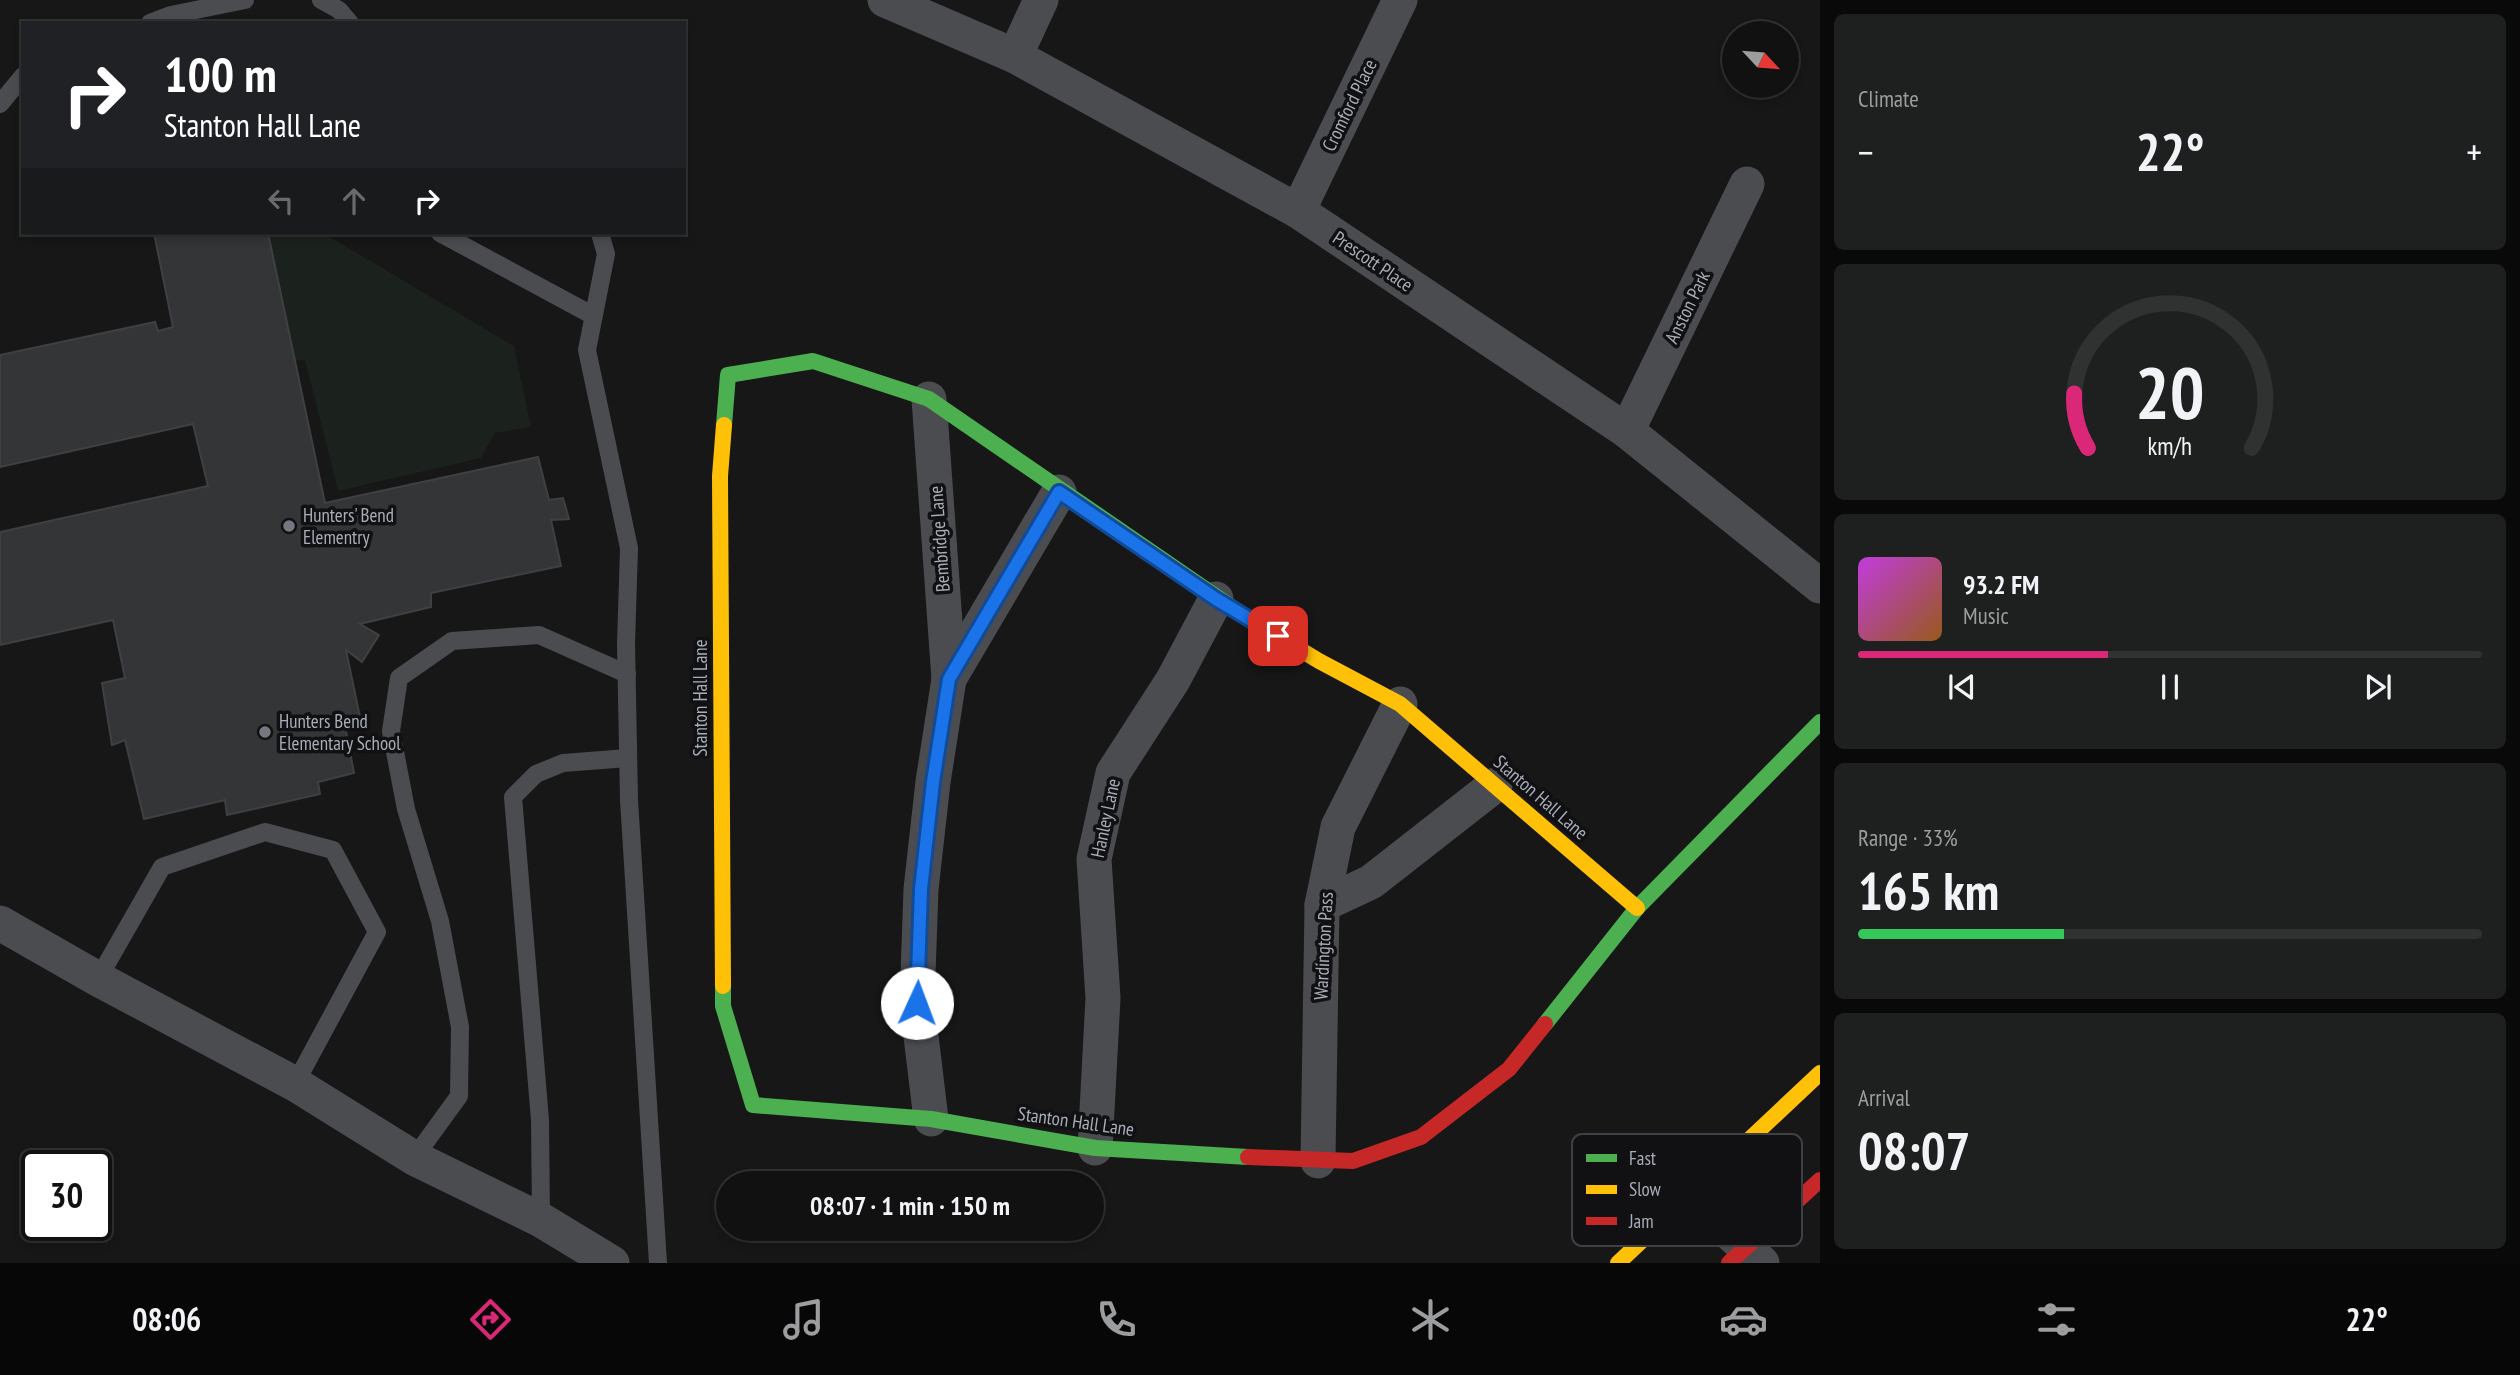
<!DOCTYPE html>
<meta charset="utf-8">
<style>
:root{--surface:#111;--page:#1e1f1f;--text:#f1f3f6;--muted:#9c9d9f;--line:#303131;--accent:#db2777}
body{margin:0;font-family:"PT Sans Narrow",sans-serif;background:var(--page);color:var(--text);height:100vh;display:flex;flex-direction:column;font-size:26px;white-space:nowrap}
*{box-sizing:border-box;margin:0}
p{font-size:23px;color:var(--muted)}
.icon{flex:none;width:38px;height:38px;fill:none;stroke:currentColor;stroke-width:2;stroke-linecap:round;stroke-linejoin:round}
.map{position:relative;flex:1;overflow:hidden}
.drawer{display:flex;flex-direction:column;gap:14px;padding:14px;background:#090909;width:700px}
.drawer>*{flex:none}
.hud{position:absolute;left:21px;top:21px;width:665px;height:214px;border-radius:0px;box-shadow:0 4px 10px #0003,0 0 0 2px var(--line);background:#202124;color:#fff;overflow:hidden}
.needle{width:46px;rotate:116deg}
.tools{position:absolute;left:1722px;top:21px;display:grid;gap:14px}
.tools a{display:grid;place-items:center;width:77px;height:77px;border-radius:50%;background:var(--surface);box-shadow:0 4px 10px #0003,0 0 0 2px var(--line);font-size:35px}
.speed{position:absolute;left:21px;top:1150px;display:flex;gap:14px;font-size:35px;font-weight:700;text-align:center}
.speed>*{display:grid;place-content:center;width:91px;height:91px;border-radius:50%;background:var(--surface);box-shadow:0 4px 10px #0003,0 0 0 2px var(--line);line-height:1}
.speed .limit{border:4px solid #111;border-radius:10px;background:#fff;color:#111}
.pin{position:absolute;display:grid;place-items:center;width:60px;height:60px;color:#fff;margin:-30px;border-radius:14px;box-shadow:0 4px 10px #0006}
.me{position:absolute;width:77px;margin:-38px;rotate:2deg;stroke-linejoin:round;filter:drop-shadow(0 0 5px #0008)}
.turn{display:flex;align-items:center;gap:24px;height:147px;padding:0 28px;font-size:32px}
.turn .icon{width:91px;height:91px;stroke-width:2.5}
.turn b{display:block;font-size:49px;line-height:60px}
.lanes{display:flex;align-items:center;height:66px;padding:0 28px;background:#0003;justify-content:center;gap:35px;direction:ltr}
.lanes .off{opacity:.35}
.big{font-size:52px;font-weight:600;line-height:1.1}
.drawer .tile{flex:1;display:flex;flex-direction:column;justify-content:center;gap:10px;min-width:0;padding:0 24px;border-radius:10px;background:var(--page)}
.drawer .dial{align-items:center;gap:0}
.dial svg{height:182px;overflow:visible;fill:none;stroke:var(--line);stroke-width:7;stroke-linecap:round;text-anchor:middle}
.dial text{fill:var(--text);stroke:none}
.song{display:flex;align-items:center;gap:21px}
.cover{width:84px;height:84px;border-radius:10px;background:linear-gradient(135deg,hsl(290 70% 55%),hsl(30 70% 35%))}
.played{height:7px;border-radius:4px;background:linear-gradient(90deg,var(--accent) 40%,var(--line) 40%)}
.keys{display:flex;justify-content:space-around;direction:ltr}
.heat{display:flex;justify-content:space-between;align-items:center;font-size:38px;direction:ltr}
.charge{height:10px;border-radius:5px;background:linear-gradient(90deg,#34c759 33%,var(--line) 0)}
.trip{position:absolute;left:716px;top:1171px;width:388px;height:70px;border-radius:35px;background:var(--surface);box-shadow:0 4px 10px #0003,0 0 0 2px var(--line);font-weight:600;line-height:70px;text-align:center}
.menu{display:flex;height:112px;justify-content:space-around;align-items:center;background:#070707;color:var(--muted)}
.menu .icon{width:49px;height:49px}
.menu .current{color:var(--accent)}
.menu b{font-size:32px;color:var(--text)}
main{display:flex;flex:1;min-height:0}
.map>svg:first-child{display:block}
.green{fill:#1b211c}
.building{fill:#343537;stroke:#3f4043;stroke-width:2}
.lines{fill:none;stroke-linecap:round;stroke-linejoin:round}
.lane{stroke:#4b4c50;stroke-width:18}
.street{stroke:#4b4c50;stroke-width:35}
.fast{stroke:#4caf50;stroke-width:16}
.slow{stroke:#ffc107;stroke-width:16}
.jam{stroke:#c62828;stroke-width:16}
.route-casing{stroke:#114b97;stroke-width:18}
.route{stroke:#1a73e8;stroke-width:12}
.poi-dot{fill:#757880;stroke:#111113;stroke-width:2.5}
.labels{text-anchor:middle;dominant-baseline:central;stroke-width:7;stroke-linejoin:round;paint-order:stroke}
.street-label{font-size:19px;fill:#a8adb8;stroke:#111113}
.poi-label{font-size:19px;fill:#a8adb8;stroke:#111113;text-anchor:start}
.key{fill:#111113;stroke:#3e4045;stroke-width:2}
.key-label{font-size:19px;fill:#a8adb8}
</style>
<main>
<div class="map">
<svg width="1820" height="1263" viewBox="0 0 1820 1263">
<rect width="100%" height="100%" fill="#171717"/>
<path class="green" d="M 323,233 L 514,346 L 531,427 L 495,433 L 481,458 L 338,491 L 305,360 L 293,361 L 266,234 Z"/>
<path class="building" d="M 154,233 L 268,233 L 325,503 L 538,457 L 549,500 L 563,498 L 569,519 L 551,520 L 561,566 L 431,593 L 431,607 L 360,624 L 379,635 L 362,662 L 346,650 L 361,722 L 345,726 L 354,773 L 318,782 L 320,794 L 227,815 L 225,800 L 144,819 L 125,740 L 112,745 L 102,683 L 125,678 L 113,620 L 0,645 L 0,532 L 208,486 L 193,424 L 0,467 L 0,355 L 155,322 L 158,331 L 173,327 Z"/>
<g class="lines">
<g class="lane">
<path d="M 321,0 L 339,10 L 350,23"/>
<path d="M 150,23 L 171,15 L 245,0"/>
<path d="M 0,104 L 23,76"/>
<path d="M 440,233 L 592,315"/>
<path d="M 600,233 L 606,254 L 587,350 L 629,548 L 626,644 L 629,800 L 658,1263"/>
<path d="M 98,979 L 162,867 L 265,832 L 333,850 L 377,932 L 295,1084"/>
<path d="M 414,1158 L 459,1096 L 460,1027 L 440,921 L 406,809 L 391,731 L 399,678 L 452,641 L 539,635 L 627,674"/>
<path d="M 541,1220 L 540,1120 L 513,797 L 536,774 L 563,763 L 628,758"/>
</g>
<g class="street">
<path d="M 885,0 L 1015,56 L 1298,211 L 1627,431 L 1820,586"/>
<path d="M 1015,56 L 1041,0"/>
<path d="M 1298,211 L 1400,0"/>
<path d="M 929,399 L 949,679"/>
<path d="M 1627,431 L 1747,184"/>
<path d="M 1322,905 L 1371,882 L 1495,785"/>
<path d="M 0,923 L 98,979 L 295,1084 L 414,1158 L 541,1220 L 612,1263"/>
<path d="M 931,1119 L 917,1003 L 921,889 L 933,782 L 949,679 L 1059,492"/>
<path d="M 1095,1148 L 1103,998 L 1094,859 L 1113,773 L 1173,680 L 1216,599"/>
<path d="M 1318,1161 L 1322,905 L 1338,827 L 1400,704"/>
<path d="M 1690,1196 L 1762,1263"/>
</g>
<g class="fast">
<path d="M 724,425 L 728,375 L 813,361 L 929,399 L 1243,615"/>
<path d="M 723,986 L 723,1006 L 753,1105 L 931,1119 L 1095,1148 L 1248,1157"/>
<path d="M 1545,1024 L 1637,908 L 1820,722"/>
</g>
<g class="slow">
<path d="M 1243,615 L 1319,661 L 1400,704 L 1637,908"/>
<path d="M 723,986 L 720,476 L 724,425"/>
<path d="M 1618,1263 L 1820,1073"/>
</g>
<g class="jam">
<path d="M 1248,1157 L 1353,1161 L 1421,1137 L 1509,1069 L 1545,1024"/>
<path d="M 1729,1263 L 1820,1180"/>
</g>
</g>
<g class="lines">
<defs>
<path id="route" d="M 917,1003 L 921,889 L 933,782 L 949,679 L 1059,492 L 1216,599 L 1278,636"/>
</defs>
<use href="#route" class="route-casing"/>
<use href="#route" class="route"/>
</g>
<g class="poi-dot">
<circle cx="289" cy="526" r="7"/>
<circle cx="265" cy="732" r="7"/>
</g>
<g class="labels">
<g class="street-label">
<text transform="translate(1349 105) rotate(-64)">Cromford Place</text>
<text transform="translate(1373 261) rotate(34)">Prescott Place</text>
<text transform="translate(1687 307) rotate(-64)">Anston Park</text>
<text transform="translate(939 539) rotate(-94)">Bembridge Lane</text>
<text transform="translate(700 698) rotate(-90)">Stanton Hall Lane</text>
<text transform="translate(1541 797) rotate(41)">Stanton Hall Lane</text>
<text transform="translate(1105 818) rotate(-78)">Hanley Lane</text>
<text transform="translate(1323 946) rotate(-87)">Wardington Pass</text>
<text transform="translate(1076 1121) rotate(8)">Stanton Hall Lane</text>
</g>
<g class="poi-label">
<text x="303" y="515">Hunters' Bend<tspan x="303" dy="22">Elementry</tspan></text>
<text x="279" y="721">Hunters Bend<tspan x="279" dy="22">Elementary School</tspan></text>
</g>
</g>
<rect x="1572" y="1134" width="230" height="112" rx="10" class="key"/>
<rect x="1586" y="1154" width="31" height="8" fill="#4caf50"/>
<rect x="1586" y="1185" width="31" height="9" fill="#ffc107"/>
<rect x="1586" y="1217" width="31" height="8" fill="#c62828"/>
<g class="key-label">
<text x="1629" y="1165">Fast</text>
<text x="1629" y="1196">Slow</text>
<text x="1629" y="1228">Jam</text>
</g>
</svg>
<div class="tools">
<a><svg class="needle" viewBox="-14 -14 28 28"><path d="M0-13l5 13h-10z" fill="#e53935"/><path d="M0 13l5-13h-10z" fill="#9c9d9f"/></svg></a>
</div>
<div class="speed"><div class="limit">30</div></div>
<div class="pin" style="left:1278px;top:636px;background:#d93025"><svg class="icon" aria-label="arrive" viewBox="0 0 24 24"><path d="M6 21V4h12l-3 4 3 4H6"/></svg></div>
<svg class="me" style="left:917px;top:1003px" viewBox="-20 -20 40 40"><circle r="19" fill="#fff"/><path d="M0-13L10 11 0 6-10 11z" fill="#1a73e8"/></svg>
<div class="trip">08:07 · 1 min · 150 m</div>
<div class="hud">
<div class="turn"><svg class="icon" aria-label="right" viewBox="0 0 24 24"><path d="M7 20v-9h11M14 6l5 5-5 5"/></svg><div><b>100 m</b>Stanton Hall Lane</div></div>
<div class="lanes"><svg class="icon off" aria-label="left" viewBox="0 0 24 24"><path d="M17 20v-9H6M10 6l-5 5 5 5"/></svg><svg class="icon off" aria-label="ahead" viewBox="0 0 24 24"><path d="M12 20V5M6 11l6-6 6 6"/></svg><svg class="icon" aria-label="right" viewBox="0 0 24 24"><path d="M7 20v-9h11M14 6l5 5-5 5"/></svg></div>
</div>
</div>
<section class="drawer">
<div class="tile"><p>Climate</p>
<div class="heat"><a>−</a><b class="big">22°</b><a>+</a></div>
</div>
<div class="tile dial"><svg viewBox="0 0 100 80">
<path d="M14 69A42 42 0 1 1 86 69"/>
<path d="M14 69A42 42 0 0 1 8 45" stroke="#db2777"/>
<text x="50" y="56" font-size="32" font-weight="700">20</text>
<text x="50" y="72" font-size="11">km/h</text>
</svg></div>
<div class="tile">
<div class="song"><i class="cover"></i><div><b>93.2 FM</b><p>Music</p></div></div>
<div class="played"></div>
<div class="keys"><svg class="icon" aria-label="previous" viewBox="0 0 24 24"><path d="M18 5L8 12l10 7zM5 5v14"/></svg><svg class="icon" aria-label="pause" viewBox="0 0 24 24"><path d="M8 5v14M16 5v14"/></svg><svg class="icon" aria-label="next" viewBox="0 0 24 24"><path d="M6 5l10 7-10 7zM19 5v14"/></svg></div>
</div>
<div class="tile"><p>Range · 33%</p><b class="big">165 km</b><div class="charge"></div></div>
<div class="tile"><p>Arrival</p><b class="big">08:07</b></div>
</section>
</main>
<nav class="menu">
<b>08:06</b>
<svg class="icon current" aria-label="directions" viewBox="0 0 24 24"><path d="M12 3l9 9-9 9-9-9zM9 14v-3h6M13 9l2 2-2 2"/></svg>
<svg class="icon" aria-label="music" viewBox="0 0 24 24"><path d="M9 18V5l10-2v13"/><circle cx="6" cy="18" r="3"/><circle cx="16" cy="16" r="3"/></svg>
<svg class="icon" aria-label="phone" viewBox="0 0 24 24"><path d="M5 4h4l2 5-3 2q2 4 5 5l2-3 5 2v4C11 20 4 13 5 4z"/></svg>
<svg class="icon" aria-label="climate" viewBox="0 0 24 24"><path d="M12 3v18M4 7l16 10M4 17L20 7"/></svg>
<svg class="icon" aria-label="car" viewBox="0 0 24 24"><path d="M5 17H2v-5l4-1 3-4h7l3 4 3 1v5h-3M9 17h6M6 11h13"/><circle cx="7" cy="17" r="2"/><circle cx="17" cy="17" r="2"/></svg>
<svg class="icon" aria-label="filters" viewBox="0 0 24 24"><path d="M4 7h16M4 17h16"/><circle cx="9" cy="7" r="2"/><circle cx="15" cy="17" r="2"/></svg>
<b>22°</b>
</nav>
